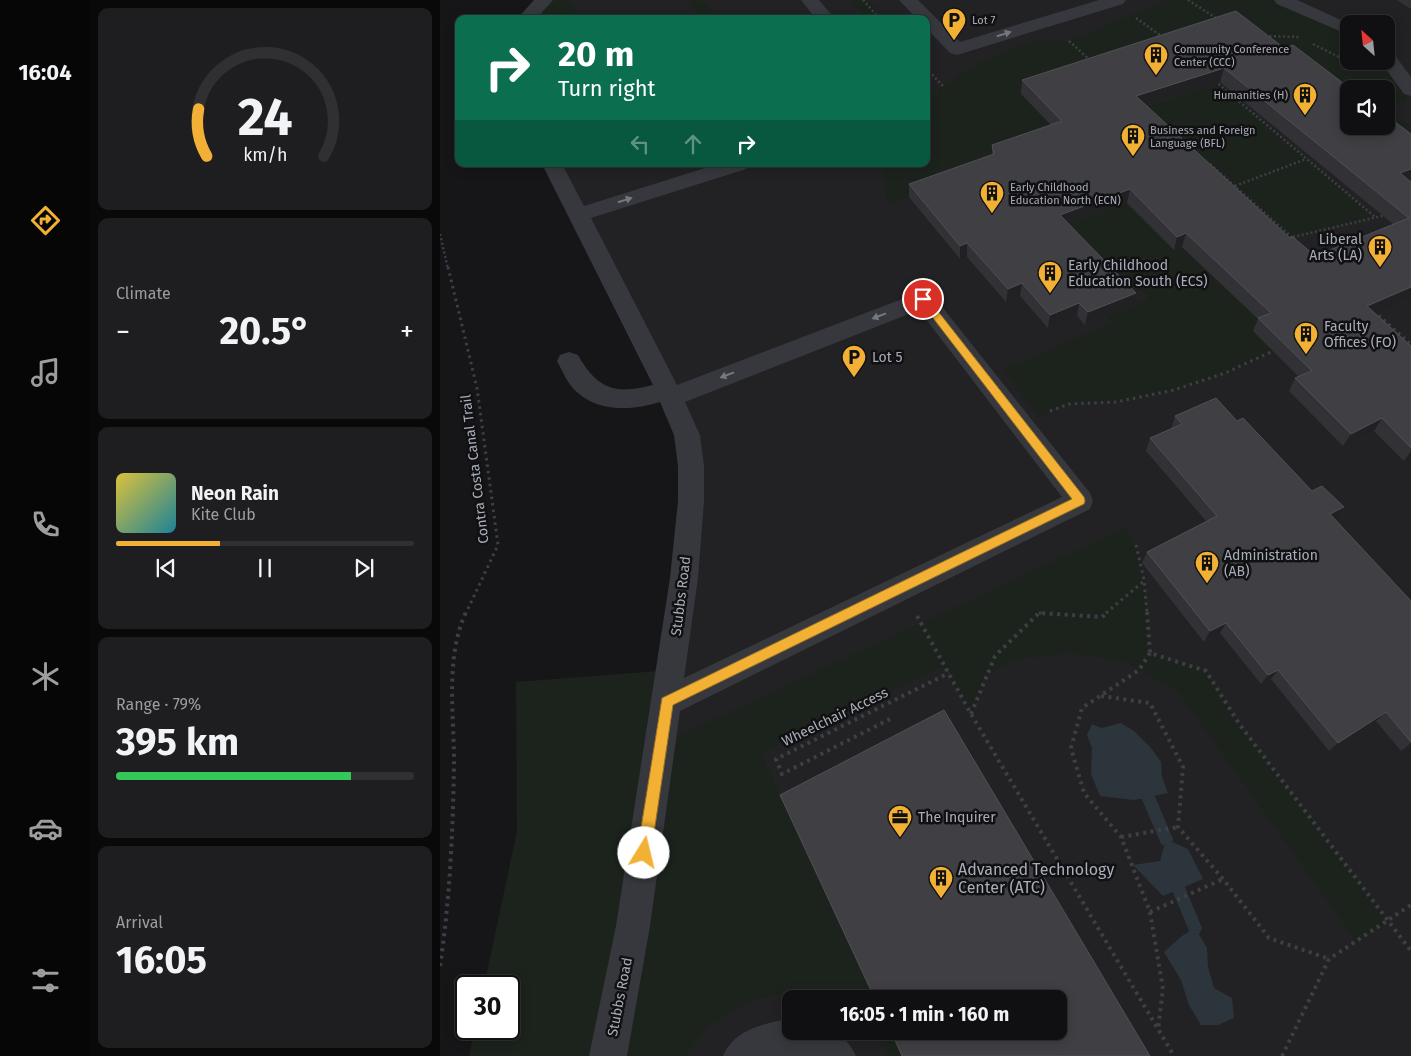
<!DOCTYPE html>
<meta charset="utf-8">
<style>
:root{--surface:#101012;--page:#1e1e20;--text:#f1f3f6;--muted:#9c9d9f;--line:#303032;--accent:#f2b134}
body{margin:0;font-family:"Fira Sans",sans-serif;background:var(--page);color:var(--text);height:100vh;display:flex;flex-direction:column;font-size:19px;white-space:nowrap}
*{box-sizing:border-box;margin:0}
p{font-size:16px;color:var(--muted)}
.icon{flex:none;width:28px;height:28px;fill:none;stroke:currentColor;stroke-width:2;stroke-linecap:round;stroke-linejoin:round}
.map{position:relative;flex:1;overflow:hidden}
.sheet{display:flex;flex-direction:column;gap:8px;padding:8px;background:#09090a;width:350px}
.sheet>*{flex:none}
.hud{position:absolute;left:15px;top:15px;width:475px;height:152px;border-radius:10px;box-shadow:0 2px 12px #0003,0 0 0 1px var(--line);background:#0b6e4f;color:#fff;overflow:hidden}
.needle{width:32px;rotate:333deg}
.controls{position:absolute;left:900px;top:15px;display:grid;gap:10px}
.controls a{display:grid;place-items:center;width:55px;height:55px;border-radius:10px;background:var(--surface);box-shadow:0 2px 12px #0003,0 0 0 1px var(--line);font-size:25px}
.speed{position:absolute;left:15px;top:975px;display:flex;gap:10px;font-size:25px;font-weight:700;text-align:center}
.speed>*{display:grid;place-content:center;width:65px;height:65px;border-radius:50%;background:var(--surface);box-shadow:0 2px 12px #0003,0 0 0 1px var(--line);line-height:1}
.speed .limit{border:2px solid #111;border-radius:8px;background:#fff;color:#111}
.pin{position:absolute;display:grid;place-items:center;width:42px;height:42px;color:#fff;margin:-21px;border:2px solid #fff;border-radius:50%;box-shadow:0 1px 5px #0007}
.me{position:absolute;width:55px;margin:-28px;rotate:9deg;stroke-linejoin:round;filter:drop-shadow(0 0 4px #0008)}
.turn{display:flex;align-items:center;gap:18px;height:105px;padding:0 20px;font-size:22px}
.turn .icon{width:65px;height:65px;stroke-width:2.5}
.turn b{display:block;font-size:35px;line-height:42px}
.lanes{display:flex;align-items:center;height:48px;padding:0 20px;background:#0003;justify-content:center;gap:25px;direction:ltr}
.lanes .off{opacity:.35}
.big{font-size:38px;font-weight:700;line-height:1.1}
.sheet .tile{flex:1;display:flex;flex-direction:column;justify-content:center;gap:8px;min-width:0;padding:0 18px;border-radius:10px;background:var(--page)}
.sheet .dial{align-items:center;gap:0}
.dial svg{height:130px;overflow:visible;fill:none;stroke:var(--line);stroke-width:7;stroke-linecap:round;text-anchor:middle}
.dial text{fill:var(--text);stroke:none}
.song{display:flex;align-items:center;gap:15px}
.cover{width:60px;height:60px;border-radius:8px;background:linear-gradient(135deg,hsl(50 70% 55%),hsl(190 70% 35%))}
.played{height:5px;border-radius:2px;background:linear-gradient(90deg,var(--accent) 35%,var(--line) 35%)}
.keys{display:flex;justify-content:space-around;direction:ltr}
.heat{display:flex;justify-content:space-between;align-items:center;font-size:28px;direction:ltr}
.charge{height:8px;border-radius:4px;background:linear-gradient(90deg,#34c759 79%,var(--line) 0)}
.trip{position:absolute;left:342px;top:990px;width:285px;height:50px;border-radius:10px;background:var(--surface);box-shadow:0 2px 12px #0003,0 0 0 1px var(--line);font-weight:700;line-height:50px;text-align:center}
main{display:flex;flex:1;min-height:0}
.tab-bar{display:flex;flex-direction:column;width:90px;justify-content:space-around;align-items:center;background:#060607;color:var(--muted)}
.tab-bar .icon{width:35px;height:35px}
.tab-bar .on{color:var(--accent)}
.tab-bar b{font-size:22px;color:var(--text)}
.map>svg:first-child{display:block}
.built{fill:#222225;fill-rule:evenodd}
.green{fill:#1c231d;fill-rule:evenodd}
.water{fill:#2c353c}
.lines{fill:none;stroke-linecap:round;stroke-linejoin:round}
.stream{fill:#2c353c;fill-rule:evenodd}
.path-far2{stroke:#3d3f44;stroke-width:2.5;stroke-dasharray:2 2.5;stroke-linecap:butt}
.path-far1{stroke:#3d3f44;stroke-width:3;stroke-dasharray:2.5 4;stroke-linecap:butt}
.path{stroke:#3d3f44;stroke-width:4;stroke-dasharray:3 4.5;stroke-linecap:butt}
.minor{fill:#37383d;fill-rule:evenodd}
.wall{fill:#323236;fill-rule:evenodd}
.shaded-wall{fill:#212124}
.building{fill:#3f3f44;stroke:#4f5156;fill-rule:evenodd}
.oneway{fill:#757881}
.route{fill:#f2b134;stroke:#9d7322}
.labels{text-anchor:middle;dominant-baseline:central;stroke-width:5;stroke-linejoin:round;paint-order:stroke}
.far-poi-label{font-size:11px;fill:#a8adb8;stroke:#111113;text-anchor:start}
.poi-label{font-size:14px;fill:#a8adb8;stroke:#111113;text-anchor:start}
.street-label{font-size:14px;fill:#a8adb8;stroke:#111113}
.near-poi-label{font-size:16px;fill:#a8adb8;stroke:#111113;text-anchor:start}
</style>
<main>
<nav class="tab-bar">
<b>16:04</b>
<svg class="icon on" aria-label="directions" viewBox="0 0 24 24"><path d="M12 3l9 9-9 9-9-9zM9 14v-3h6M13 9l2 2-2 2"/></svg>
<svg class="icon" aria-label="music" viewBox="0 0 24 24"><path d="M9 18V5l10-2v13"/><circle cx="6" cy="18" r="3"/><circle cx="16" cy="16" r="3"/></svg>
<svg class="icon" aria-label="phone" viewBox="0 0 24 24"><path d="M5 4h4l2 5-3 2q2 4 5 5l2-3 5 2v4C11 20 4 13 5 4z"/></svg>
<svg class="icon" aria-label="climate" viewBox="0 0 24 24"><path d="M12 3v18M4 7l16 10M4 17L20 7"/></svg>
<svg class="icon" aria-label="car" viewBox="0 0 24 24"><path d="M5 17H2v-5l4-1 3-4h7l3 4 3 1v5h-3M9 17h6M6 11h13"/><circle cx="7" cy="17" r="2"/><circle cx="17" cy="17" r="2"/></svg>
<svg class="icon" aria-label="filters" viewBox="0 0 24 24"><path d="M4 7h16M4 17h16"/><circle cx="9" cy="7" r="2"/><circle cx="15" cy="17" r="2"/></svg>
</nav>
<section class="sheet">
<div class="tile dial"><svg viewBox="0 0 100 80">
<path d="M14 69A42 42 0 1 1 86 69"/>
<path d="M14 69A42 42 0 0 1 9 40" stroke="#f2b134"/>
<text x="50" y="56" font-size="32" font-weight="700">24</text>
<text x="50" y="72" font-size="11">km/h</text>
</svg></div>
<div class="tile"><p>Climate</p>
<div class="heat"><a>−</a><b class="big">20.5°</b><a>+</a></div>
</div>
<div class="tile">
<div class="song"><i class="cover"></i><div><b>Neon Rain</b><p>Kite Club</p></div></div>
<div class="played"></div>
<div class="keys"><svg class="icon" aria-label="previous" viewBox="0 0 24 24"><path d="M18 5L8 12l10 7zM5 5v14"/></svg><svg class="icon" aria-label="pause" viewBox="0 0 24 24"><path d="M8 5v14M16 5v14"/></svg><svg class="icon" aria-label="next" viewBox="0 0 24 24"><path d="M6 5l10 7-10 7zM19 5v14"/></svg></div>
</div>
<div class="tile"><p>Range · 79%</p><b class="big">395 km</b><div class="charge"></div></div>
<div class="tile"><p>Arrival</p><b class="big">16:05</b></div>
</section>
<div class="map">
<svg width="971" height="1056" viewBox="0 0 971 1056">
<rect width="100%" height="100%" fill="#161618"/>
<path class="built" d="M 103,0 L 971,0 L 971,1056 L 165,1056 L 220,744 L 247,435 L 112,164 L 486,164 L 486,19 L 86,19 ZM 909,24 L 946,24 L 946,61 L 909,61 ZM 909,89 L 946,89 L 946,126 L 909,126 ZM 351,999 L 619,999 L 619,1031 L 351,1031 Z"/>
<g class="green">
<path d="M 104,0 L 129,0 L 138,14 L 120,19 L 86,19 Z"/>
<path d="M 248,0 L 262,0 L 275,19 L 262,19 Z"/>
<path d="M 410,0 L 427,0 L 444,19 L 428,19 Z"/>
<path d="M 727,0 L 843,0 L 909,30 L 909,61 L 946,61 L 970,89 L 964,101 L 947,107 L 971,126 L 971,153 L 946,126 L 946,89 L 909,89 L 727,40 L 935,217 L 852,237 L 777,280 L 825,326 L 833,351 L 798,368 L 746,387 L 701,398 L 663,403 L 635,403 L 620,405 L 599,418 L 564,370 L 673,322 L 651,298 L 653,265 L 631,224 L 469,197 L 447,205 L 442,164 L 486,164 L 486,100 L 503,86 L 532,67 L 562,53 L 594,41 L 629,41 ZM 581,95 L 811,221 L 734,250 ZM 701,290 L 709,299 L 691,307 L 683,297 Z"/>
<path d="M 685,528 L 696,545 L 704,580 L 710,653 L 766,671 L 800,725 L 948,920 L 916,941 L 737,690 L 683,661 L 631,653 L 576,659 L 547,674 L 531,714 L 503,666 L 321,754 L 435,999 L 383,999 L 373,995 L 345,993 L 317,999 L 290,1011 L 265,1031 L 245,1056 L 29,1056 L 35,1029 L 69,1029 L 69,986 L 44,986 L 77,831 L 76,682 L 232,670 L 221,744 Z"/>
<path d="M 431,1031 L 450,1031 L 462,1056 L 448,1056 L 440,1042 Z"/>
</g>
<g class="water">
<path d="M 681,723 L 694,731 L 711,748 L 721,762 L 722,777 L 728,793 L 694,800 L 660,796 L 651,774 L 652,748 L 647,735 L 652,724 L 662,728 Z"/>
<path d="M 726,839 L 748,849 L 763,879 L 723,896 L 693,865 L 720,861 Z"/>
<path d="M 755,928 L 767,948 L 768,967 L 774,988 L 792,998 L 794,1018 L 778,1025 L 761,1025 L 749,1005 L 741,980 L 724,952 L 742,936 Z"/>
</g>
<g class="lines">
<g class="stream">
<path d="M 708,790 L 713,792 L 733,839 L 731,844 L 726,846 L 721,844 L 701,797 L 703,792 Z"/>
<path d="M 739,883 L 744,885 L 762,928 L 760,933 L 755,935 L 750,933 L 732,890 L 734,885 Z"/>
</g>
<g class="path-far2">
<path d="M 423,0 L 440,19"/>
<path d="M 748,0 L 779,20"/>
<path d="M 696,18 L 724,38"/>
<path d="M 825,36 L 859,37"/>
<path d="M 629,41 L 652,62"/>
<path d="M 873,44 L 923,69"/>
<path d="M 486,68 L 503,86"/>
<path d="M 775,81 L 935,217"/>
<path d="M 770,164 L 855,240"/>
<path d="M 795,186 L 866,159"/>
<path d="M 0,234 L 8,269"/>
<path d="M 853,237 L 946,215"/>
</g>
<g class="path-far1">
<path d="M 8,267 L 37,388 L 58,545 L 26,613"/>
<path d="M 934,311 L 971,344"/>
<path d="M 610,411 L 629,404 L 676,402 L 734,390 L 785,373 L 833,351"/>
<path d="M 696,545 L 704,580 L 707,613"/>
<path d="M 599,613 L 605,613"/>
<path d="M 666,613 L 704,581"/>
</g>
<g class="path">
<path d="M 707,612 L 710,653 L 766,671 L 800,725 L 971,951"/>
<path d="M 477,616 L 531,714 L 734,1056"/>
<path d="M 710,653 L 699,670 L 642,708 L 631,748 L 644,793 L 681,837 L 710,912 L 723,989 L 718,1029"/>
<path d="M 661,696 L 710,703 L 743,767 L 738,827 L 783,879 L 829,938 L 889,959"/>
<path d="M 531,714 L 555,656 L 599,613 L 662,617 L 668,612"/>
<path d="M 450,719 L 342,774 L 336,759 L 509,673"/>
<path d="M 681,837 L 738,827"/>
<path d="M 710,912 L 783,879"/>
<path d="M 0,966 C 10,899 13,830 14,762 C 14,713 5,658 26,612"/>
<path d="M 842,1056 L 889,959 L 971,905"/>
</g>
<g class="minor">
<path d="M 94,0 L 113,0 L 96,19 L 77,19 Z"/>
<path d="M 361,0 L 379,0 L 395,19 L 376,19 Z"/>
<path d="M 459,0 L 478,0 L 520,42 L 659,0 L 686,0 L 683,4 L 517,55 L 510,53 L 486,28 L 486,19 L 477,19 Z"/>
<path d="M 834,0 L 857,0 L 910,24 L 909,35 L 837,4 Z"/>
<path d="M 946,51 L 953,53 L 971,77 L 971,96 L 964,94 L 940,61 L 946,61 Z"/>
<path d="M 102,164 L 122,164 L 144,206 L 278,164 L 309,164 L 306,169 L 151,218 L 237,385 L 483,291 L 491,293 L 650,493 L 653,501 L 650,509 L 240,711 L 210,926 L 187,1056 L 149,1056 L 176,926 L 230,578 L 238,501 L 238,466 L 234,435 L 220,402 C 194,410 161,413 138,393 C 128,385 123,372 117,361 L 120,355 L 129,352 L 138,355 C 157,389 175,395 213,385 ZM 479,310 L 622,497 L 244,678 L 258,578 L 264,501 L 264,466 L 260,435 L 245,402 Z"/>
<path d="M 337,1021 L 351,1021 L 351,1031 C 379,1031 403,1026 416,1056 L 283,1056 C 293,1033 313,1027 337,1021 Z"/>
</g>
</g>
<g class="wall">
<path d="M 957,0 L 971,0 L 971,9 Z"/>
<path d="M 844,48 L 971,134 L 971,180 L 970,180 L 971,182 L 971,297 L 934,313 L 971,346 L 971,459 L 964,461 L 934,431 L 903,446 L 849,391 L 855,378 L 859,377 L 813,331 L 818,319 L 742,247 L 734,250 L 687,203 L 629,224 L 693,306 L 645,325 L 637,316 L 608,328 L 580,296 L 566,302 L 527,257 L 520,259 L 469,197 L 469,184 L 552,155 L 552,145 L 611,125 L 581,94 L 582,80 ZM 780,82 L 953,224 L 875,256 L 850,238 L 706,106 Z"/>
<path d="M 735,416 L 797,421 L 896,519 L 895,519 L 971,601 L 971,745 L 961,751 L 936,721 L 889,751 L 831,679 L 821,684 L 780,633 L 764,642 L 702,563 L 707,552 L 767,522 L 706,451 L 710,438 L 731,429 Z"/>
</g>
<g class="shaded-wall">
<path d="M 784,68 L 780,82 L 693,110 L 696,96 Z"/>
<path d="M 971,169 L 971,180 L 953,187 L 960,173 Z"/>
<path d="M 690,189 L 687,203 L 618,229 L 620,215 Z"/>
<path d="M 746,233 L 742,247 L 734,250 L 737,237 Z"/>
<path d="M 527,243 L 527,257 L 520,259 L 520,246 Z"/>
<path d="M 582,283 L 580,296 L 566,302 L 568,289 Z"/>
<path d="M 971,287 L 971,297 L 920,320 L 927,306 Z"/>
<path d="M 696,293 L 693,306 L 645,325 L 648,312 Z"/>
<path d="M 639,303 L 637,316 L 608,328 L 610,315 Z"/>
<path d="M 942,418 L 934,431 L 903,446 L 911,434 Z"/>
<path d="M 971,451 L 971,459 L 964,461 Z"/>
<path d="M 904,507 L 896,519 L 883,526 L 890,514 Z"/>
<path d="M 786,623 L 780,633 L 764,642 L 770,631 Z"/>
<path d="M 838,670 L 831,679 L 821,684 L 828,675 Z"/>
<path d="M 946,712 L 936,721 L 889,751 L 898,743 Z"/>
<path d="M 971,743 L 971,745 L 961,751 Z"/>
</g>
<g class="building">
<path d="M 796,11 L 844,48 L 853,45 L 911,89 L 909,89 L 909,126 L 946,126 L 946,115 L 971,134 L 971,169 L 960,173 L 971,182 L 971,287 L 927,306 L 971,346 L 971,448 L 942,418 L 911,434 L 855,378 L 872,371 L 818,318 L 831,313 L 746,233 L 737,237 L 690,189 L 620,215 L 696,293 L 648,312 L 639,303 L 610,315 L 582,283 L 568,289 L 527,243 L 520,246 L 469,184 L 554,154 L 552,145 L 622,121 L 582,80 ZM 784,68 L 969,218 L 875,256 L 853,237 L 850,238 L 696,96 Z"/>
<path d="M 776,398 L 797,421 L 803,418 L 872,491 L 882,486 L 904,507 L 890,514 L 971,601 L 971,742 L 946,712 L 898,743 L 838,670 L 828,675 L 786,623 L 770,631 L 707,552 L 777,516 L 710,438 L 742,424 L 735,416 Z"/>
<path d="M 504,710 L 710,1056 L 462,1056 L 451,1031 L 619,1031 L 619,999 L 435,999 L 340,795 Z"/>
</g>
<defs><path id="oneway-solid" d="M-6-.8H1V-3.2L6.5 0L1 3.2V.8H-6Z" transform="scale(1.25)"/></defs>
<g class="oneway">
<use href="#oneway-solid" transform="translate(564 34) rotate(-17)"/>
<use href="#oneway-solid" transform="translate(185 200) rotate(-18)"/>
<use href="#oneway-solid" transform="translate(439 316) rotate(159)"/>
<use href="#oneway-solid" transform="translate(287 375) rotate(159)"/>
</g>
<path class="route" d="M 483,295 L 486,296 L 644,497 L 645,501 L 644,504 L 233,705 L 211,853 L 209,858 L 204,860 L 199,858 L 197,853 L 222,698 L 632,499 L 480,301 L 478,299 Z"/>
<defs>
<symbol id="parking-pin" viewBox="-11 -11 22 30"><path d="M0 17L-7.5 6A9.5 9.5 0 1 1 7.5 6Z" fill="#f2b134" stroke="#111113"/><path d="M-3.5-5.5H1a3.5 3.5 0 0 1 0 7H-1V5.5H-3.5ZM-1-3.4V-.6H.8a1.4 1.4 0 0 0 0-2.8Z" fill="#111"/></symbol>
<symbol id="building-pin" viewBox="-11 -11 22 30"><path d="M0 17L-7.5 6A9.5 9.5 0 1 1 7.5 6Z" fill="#f2b134" stroke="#111113"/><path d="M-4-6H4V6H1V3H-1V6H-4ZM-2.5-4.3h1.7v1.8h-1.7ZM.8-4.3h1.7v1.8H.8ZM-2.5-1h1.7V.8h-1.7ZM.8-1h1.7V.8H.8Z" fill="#111"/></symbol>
<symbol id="office-pin" viewBox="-11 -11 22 30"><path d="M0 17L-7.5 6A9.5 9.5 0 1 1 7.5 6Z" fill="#f2b134" stroke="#111113"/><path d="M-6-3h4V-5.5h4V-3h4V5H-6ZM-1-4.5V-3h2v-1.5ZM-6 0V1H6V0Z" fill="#111"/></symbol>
</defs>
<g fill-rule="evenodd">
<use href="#parking-pin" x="500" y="6" width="28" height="38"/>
<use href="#building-pin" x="702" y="41" width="28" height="38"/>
<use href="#building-pin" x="851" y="81" width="28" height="38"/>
<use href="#building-pin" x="679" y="122" width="28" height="38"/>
<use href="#building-pin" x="538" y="179" width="28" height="38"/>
<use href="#building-pin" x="926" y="233" width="28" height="38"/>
<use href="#building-pin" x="596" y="259" width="28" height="38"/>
<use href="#building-pin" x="852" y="320" width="28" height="38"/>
<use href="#parking-pin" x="400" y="343" width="28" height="38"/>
<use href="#building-pin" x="753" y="549" width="28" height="38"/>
<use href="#office-pin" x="446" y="803" width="28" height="38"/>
<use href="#building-pin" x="487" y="864" width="28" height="38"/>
</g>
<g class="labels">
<g class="far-poi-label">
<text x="532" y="20">Lot 7</text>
<text x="734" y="49">Community Conference<tspan x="734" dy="13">Center (CCC)</tspan></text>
<text x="848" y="95" text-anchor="end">Humanities (H)</text>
<text x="710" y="130">Business and Foreign<tspan x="710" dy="13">Language (BFL)</tspan></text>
<text x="570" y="187">Early Childhood<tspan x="570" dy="13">Education North (ECN)</tspan></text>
</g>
<g class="poi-label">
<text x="922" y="239" text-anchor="end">Liberal<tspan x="922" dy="16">Arts (LA)</tspan></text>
<text x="628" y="265">Early Childhood<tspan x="628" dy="16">Education South (ECS)</tspan></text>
<text x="884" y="326">Faculty<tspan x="884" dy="16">Offices (FO)</tspan></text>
<text x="432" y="357">Lot 5</text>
<text x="784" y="555">Administration<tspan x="784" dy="16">(AB)</tspan></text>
<text x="478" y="817">The Inquirer</text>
</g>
<g class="street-label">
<text transform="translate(35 469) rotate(-97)">Contra Costa Canal Trail</text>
<text transform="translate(241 596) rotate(-83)">Stubbs Road</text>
<text transform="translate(395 717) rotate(-26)">Wheelchair Access</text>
<text transform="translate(180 997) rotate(-79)">Stubbs Road</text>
</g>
<g class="near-poi-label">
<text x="518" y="869">Advanced Technology<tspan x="518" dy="18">Center (ATC)</tspan></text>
</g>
</g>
</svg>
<div class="controls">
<a><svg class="needle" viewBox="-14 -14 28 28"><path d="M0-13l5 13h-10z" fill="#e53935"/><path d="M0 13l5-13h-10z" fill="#9c9d9f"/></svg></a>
<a><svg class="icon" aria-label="sound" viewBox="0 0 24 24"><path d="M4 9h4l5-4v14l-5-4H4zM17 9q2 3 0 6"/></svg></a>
</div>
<div class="speed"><div class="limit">30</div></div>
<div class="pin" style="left:483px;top:299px;background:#d93025"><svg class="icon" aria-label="arrive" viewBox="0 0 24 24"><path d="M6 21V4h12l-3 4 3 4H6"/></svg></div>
<svg class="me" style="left:204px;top:853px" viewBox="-20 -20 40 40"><circle r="19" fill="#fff"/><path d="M0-13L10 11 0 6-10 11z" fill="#f2b134"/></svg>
<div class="trip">16:05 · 1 min · 160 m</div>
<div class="hud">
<div class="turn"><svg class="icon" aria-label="right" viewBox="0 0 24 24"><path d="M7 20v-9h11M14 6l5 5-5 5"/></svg><div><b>20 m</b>Turn right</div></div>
<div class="lanes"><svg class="icon off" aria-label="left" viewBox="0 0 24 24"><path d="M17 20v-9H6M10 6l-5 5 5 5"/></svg><svg class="icon off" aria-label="ahead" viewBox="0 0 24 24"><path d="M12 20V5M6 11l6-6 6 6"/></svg><svg class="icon" aria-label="right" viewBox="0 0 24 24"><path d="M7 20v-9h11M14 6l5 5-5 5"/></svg></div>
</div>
</div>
</main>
